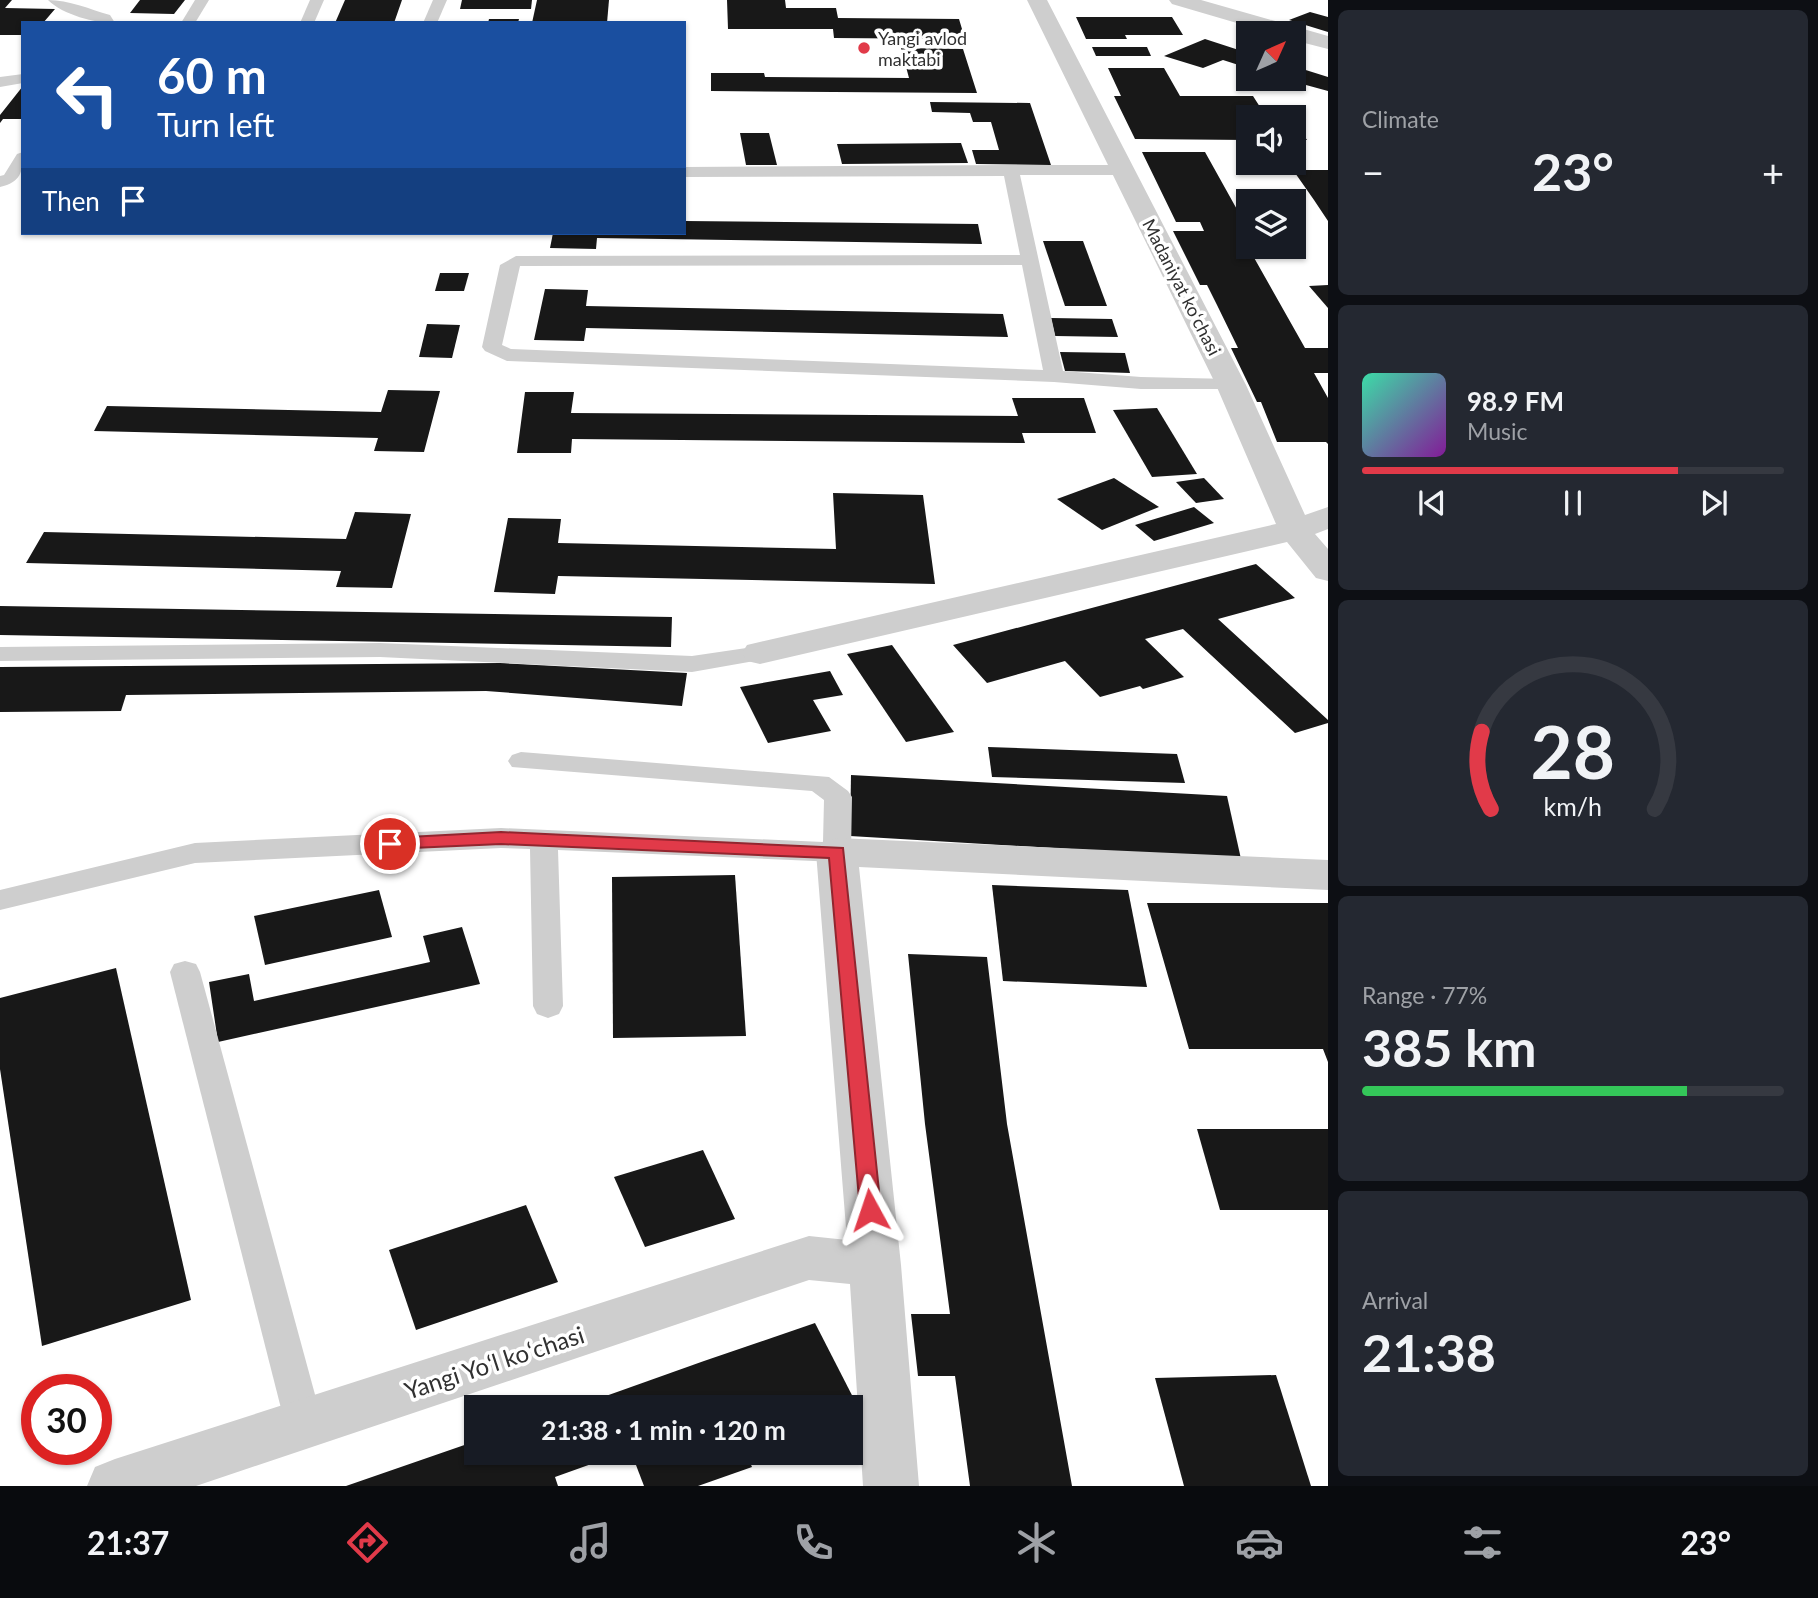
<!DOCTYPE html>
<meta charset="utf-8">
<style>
:root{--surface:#171b24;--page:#242831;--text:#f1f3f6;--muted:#9ea1a6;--line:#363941;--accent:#e13a49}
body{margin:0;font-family:Lato,sans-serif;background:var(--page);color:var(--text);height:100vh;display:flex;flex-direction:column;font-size:26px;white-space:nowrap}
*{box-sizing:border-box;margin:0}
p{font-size:23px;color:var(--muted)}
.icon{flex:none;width:38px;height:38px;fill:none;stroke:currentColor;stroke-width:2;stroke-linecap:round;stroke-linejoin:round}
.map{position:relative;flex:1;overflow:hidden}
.sheet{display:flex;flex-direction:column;gap:10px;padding:10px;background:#0d0f14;width:490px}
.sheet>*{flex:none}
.guide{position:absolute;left:21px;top:21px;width:665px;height:214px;border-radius:0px;box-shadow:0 2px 5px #0004;background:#1a4fa0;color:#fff;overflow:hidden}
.needle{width:46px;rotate:45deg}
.buttons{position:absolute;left:1236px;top:21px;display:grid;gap:14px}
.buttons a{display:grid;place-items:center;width:70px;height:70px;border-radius:0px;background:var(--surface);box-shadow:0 2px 5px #0004;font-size:35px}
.speed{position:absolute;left:21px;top:1374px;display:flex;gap:14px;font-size:35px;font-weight:700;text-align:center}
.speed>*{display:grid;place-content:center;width:91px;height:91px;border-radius:50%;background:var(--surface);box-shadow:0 2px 5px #0004;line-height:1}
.speed .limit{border:10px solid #d22;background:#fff;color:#111}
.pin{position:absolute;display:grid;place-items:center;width:60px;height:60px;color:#fff;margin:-30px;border:4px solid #fff;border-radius:50%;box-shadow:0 2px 7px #0007}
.me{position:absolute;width:77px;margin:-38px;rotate:355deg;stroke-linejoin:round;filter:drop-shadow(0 0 5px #0008)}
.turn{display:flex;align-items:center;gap:24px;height:147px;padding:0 21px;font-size:32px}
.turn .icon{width:91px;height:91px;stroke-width:2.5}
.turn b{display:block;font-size:49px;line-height:60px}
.then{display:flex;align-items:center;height:66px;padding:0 21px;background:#0003;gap:14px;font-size:26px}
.big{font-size:52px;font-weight:700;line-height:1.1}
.sheet .widget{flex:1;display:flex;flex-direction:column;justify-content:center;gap:10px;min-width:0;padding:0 24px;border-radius:10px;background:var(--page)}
.sheet .dial{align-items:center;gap:0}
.dial svg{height:182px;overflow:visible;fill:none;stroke:var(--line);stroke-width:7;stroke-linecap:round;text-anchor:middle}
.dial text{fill:var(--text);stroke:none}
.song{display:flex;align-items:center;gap:21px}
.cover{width:84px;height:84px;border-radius:10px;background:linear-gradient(135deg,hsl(160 70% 55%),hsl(290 70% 35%))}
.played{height:7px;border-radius:4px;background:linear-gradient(90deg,var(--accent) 75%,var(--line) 75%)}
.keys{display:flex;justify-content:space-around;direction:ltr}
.heat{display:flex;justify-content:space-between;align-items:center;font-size:38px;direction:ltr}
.charge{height:10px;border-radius:5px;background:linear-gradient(90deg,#34c759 77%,var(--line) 0)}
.trip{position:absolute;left:464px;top:1395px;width:399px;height:70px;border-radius:0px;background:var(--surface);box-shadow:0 2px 5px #0004;font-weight:700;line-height:70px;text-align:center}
.dock{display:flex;height:112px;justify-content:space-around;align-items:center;background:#090b0e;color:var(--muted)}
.dock .icon{width:49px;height:49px}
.dock .selected{color:var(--accent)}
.dock b{font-size:32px;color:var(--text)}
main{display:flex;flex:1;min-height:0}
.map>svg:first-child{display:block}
.building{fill:#181818}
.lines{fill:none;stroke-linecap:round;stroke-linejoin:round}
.service{fill:#cecece;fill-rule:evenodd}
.minor{fill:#cecece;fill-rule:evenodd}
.route{fill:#e13a49;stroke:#92262f;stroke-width:2}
.poi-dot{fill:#e13a49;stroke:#fff;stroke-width:2.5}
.labels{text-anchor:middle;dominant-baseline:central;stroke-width:7;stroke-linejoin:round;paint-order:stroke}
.far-poi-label{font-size:18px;fill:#313131;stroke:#fff;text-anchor:start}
.far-street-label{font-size:18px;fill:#313131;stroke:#fff}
.near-street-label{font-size:24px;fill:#313131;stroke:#fff}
</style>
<main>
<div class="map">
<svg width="1328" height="1486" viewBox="0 0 1328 1486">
<rect width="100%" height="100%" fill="#fff"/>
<g class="building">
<path d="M 0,0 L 12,0 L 5,8 L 55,9 L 43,23 L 23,23 L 23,35 L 0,35 Z"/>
<path d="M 140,0 L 185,0 L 174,14 L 130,13 Z"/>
<path d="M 345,0 L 402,0 L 394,23 L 335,23 Z"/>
<path d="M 462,0 L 532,0 L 531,9 L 460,9 Z"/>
<path d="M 537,0 L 609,0 L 607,23 L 532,23 Z"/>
<path d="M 727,0 L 785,0 L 786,8 L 836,8 L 838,18 L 959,19 L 965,39 L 834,38 L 833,29 L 728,29 Z"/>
<path d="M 1310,12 L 1328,17 L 1328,32 L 1289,20 Z"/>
<path d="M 1076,17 L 1172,17 L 1183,35 L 1125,35 L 1127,39 L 1086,39 Z"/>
<path d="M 489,19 L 519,19 L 518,23 L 488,23 Z"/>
<path d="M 1205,39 L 1248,53 L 1248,68 L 1223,60 L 1203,68 L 1164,56 Z"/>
<path d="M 1092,47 L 1147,47 L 1151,56 L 1096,56 Z"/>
<path d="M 901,48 L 963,49 L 977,93 L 711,91 L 711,73 L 764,73 L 765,77 L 909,78 Z"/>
<path d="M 1293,66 L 1328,77 L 1328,91 L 1284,79 L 1293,79 Z"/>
<path d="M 1108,68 L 1164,68 L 1180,96 L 1253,96 L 1260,107 L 1286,108 L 1292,117 L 1248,117 L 1248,140 L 1135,139 L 1114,96 L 1121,96 Z"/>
<path d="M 23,86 L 23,119 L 3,119 L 0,123 L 0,115 Z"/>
<path d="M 930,102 L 1030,103 L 1051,165 L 976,164 L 972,150 L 999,150 L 991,122 L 973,122 L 970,113 L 932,112 Z"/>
<path d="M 1293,119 L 1307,140 L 1293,140 Z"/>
<path d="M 740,133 L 769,133 L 777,165 L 746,165 Z"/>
<path d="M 961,143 L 968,163 L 842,164 L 837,144 Z"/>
<path d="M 1142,152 L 1205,152 L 1244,222 L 1248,222 L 1248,231 L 1241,231 L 1248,247 L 1305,348 L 1328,348 L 1328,373 L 1314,373 L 1328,398 L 1328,444 L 1326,442 L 1277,442 L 1261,402 L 1257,402 L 1231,348 L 1238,348 L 1217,305 L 1207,285 L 1200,285 L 1173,231 L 1204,231 L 1200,222 L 1176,222 Z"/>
<path d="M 1293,170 L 1328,170 L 1328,221 L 1314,200 Z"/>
<path d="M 684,221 L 978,224 L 982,244 L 597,238 L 596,249 L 550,248 L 553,233 L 684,233 Z"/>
<path d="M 1043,241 L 1083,241 L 1107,306 L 1065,306 Z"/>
<path d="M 440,273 L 469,273 L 464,291 L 435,291 Z"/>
<path d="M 1328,285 L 1328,308 L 1309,286 Z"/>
<path d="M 545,289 L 588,290 L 586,306 L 1003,314 L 1008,337 L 586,328 L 584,341 L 534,340 Z"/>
<path d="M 1051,318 L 1112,319 L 1118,337 L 1055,336 Z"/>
<path d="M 427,324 L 460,325 L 452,358 L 419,357 Z"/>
<path d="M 1060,352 L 1125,353 L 1130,373 L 1065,371 Z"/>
<path d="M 388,390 L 440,391 L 424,452 L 374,451 L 378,438 L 94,431 L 107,406 L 381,412 Z"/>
<path d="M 525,392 L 574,392 L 571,413 L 1018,416 L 1012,398 L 1084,398 L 1096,433 L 1022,433 L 1025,443 L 572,439 L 571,453 L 517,453 Z"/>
<path d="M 1157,408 L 1197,474 L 1152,477 L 1113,410 Z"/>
<path d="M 1114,478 L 1159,507 L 1102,530 L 1057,499 Z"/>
<path d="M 1204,478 L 1224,499 L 1196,503 L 1176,482 Z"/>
<path d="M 833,493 L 923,495 L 935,584 L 558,576 L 555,594 L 494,592 L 508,518 L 561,519 L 558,543 L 836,549 Z"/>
<path d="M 1194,507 L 1214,523 L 1154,541 L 1135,525 Z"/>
<path d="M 355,512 L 411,514 L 392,588 L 336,587 L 341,571 L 26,563 L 44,532 L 346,539 Z"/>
<path d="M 1256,564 L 1295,598 L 1218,619 L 1328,720 L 1328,723 L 1295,733 L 1183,629 L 1145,639 L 1184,677 L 1143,689 L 1140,686 L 1100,697 L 1065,661 L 987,683 L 953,645 Z"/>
<path d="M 0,606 L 672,617 L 671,647 L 0,635 Z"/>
<path d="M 892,645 L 954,732 L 906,742 L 847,654 Z"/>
<path d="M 500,663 L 687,673 L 682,706 L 486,691 L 126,695 L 121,711 L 0,712 L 0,667 Z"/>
<path d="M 830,671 L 843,695 L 813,700 L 831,731 L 768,743 L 740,687 Z"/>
<path d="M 988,747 L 1177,754 L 1185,783 L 992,777 Z"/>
<path d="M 851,775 L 1227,796 L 1241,859 L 850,836 Z"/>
<path d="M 735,875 L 746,1036 L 613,1038 L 612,877 Z"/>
<path d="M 992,885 L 1128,890 L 1147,987 L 1003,981 Z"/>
<path d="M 379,890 L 392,937 L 265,965 L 254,916 Z"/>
<path d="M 1147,903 L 1328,903 L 1328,1062 L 1323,1049 L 1189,1049 Z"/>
<path d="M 462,927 L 480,984 L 218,1042 L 209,982 L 249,974 L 254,1001 L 430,962 L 423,936 Z"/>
<path d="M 908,954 L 987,957 L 1007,1124 L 1072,1486 L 970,1486 L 955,1376 L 918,1376 L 911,1314 L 950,1314 L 925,1124 Z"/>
<path d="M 116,968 L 191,1300 L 42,1346 L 0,1069 L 0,998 Z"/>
<path d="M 1197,1129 L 1328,1129 L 1328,1210 L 1220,1210 Z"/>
<path d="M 703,1150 L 735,1219 L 645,1247 L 614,1177 Z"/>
<path d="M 526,1205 L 558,1282 L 416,1330 L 389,1250 Z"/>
<path d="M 815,1323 L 857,1405 L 575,1407 L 704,1361 Z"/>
<path d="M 1276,1375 L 1311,1486 L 1184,1486 L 1155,1378 Z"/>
<path d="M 476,1441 L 476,1452 L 622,1453 L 555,1477 L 558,1486 L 346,1486 Z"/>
<path d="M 631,1452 L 745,1452 L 752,1467 L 698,1486 L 644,1486 Z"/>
</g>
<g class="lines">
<g class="service">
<path d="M 48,0 C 69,0 89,9 110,15 L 115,23 C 95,23 63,15 48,0 Z"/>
<path d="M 195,0 L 209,0 L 195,23 L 181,23 Z"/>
<path d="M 310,0 L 324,0 L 314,23 L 300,23 Z"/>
<path d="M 433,0 L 447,0 L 437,23 L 423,23 Z"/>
<path d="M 23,74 L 23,83 L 0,87 L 0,77 Z"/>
<path d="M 23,152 C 23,172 21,182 0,187 L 0,176 L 4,175 L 17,154 Z"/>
<path d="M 1011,165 L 1123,165 L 1131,170 L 1123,175 L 1020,175 L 1063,371 L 1141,377 L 1231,379 L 1238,381 L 1241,385 L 1238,389 L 1141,389 L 1054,382 L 507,361 L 485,351 L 482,347 L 500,265 L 516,256 L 1020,255 L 1004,176 L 684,177 L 684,167 ZM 1022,265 L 1043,370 L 511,349 L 502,345 L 520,266 Z"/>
<path d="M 380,643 L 692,656 L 760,646 L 769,648 L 772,653 L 769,658 L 760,660 L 692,672 L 380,657 L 0,661 L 0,647 Z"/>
<path d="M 521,752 L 829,777 L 848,791 L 852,797 L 851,852 L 847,859 L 837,862 L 558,850 L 563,1006 L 559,1014 L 548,1018 L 537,1014 L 533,1006 L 530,849 L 501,848 L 195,863 L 0,910 L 0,890 L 195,843 L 501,828 L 823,842 L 824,800 L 812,791 L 512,767 L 508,761 L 512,755 Z"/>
<path d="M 185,961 L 196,964 L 200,972 L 323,1424 L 317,1436 L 304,1441 L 291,1436 L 285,1424 L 170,972 L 174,964 Z"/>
</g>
<g class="minor">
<path d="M 1027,0 L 1047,0 L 1246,385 L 1305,515 L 1328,507 L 1328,529 L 1315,534 L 1328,549 L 1328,581 L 1316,578 L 1287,542 L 760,664 L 747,661 L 742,653 L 747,645 L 1276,524 L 1216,385 Z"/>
<path d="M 1169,0 L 1201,0 L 1328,36 L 1328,49 L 1293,40 L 1293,33 L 1271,33 L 1172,4 Z"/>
<path d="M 837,838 L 1328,860 L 1328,890 L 859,867 L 901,1265 L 919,1486 L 863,1486 L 850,1284 L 809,1280 L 196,1486 L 87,1486 L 95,1467 L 115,1459 L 809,1236 L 847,1240 L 816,852 L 822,842 Z"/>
</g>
</g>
<path class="route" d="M 501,832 L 843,848 L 881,1210 L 878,1216 L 870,1219 L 863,1216 L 860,1210 L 829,858 L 501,844 L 390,849 L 381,844 L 390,838 Z"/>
<circle class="poi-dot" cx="864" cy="48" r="7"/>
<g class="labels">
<g class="far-poi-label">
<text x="878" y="38">Yangi avlod<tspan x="878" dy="21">maktabi</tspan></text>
</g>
<g class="far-street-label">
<text transform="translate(1182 287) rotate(63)">Madaniyat koʻchasi</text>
</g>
<g class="near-street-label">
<text transform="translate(494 1362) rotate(-18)">Yangi Yoʻl koʻchasi</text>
</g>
</g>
</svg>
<div class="buttons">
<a><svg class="needle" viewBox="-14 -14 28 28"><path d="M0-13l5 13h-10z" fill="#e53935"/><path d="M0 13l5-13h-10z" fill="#9ea1a6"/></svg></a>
<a><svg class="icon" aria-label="sound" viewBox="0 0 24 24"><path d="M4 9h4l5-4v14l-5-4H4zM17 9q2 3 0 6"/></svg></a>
<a><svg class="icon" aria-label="layers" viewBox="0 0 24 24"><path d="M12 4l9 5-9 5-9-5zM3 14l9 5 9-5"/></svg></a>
</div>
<div class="speed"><div class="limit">30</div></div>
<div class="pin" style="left:390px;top:844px;background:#d93025"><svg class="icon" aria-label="arrive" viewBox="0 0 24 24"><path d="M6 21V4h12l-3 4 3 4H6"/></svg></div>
<svg class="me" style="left:870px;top:1210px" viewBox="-20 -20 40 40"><path d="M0-17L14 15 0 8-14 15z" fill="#e13a49" stroke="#fff" stroke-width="4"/></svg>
<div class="trip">21:38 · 1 min · 120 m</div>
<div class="guide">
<div class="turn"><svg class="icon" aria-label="left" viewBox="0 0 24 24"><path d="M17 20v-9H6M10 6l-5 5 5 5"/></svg><div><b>60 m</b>Turn left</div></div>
<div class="then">Then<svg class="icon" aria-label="arrive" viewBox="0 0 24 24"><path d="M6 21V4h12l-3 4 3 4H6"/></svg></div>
</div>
</div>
<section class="sheet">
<div class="widget"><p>Climate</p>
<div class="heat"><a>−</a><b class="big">23°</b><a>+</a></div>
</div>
<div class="widget">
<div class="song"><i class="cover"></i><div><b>98.9 FM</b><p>Music</p></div></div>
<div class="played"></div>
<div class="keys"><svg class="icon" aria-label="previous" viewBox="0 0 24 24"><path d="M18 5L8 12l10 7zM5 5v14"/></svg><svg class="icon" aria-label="pause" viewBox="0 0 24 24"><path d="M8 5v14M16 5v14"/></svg><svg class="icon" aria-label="next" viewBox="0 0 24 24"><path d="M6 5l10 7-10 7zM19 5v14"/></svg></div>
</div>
<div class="widget dial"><svg viewBox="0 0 100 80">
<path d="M14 69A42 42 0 1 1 86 69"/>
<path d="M14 69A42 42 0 0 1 10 35" stroke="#e13a49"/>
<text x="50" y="56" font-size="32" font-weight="700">28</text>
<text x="50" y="72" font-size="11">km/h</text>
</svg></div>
<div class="widget"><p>Range · 77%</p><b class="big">385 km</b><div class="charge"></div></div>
<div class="widget"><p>Arrival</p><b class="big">21:38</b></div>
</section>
</main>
<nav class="dock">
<b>21:37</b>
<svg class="icon selected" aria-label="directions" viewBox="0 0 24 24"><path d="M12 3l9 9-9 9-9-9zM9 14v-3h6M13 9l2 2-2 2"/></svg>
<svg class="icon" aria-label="music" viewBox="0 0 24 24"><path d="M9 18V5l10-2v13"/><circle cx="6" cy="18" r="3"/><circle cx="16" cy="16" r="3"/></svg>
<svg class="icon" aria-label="phone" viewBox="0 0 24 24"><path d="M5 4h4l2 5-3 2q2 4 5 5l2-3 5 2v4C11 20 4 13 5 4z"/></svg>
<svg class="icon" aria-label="climate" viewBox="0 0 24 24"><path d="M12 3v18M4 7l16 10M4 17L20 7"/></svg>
<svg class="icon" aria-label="car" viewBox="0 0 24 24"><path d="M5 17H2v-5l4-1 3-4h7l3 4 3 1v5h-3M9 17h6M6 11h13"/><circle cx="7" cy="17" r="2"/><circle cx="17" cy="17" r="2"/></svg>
<svg class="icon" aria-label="filters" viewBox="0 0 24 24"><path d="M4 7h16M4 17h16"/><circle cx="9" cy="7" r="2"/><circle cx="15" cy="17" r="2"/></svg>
<b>23°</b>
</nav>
